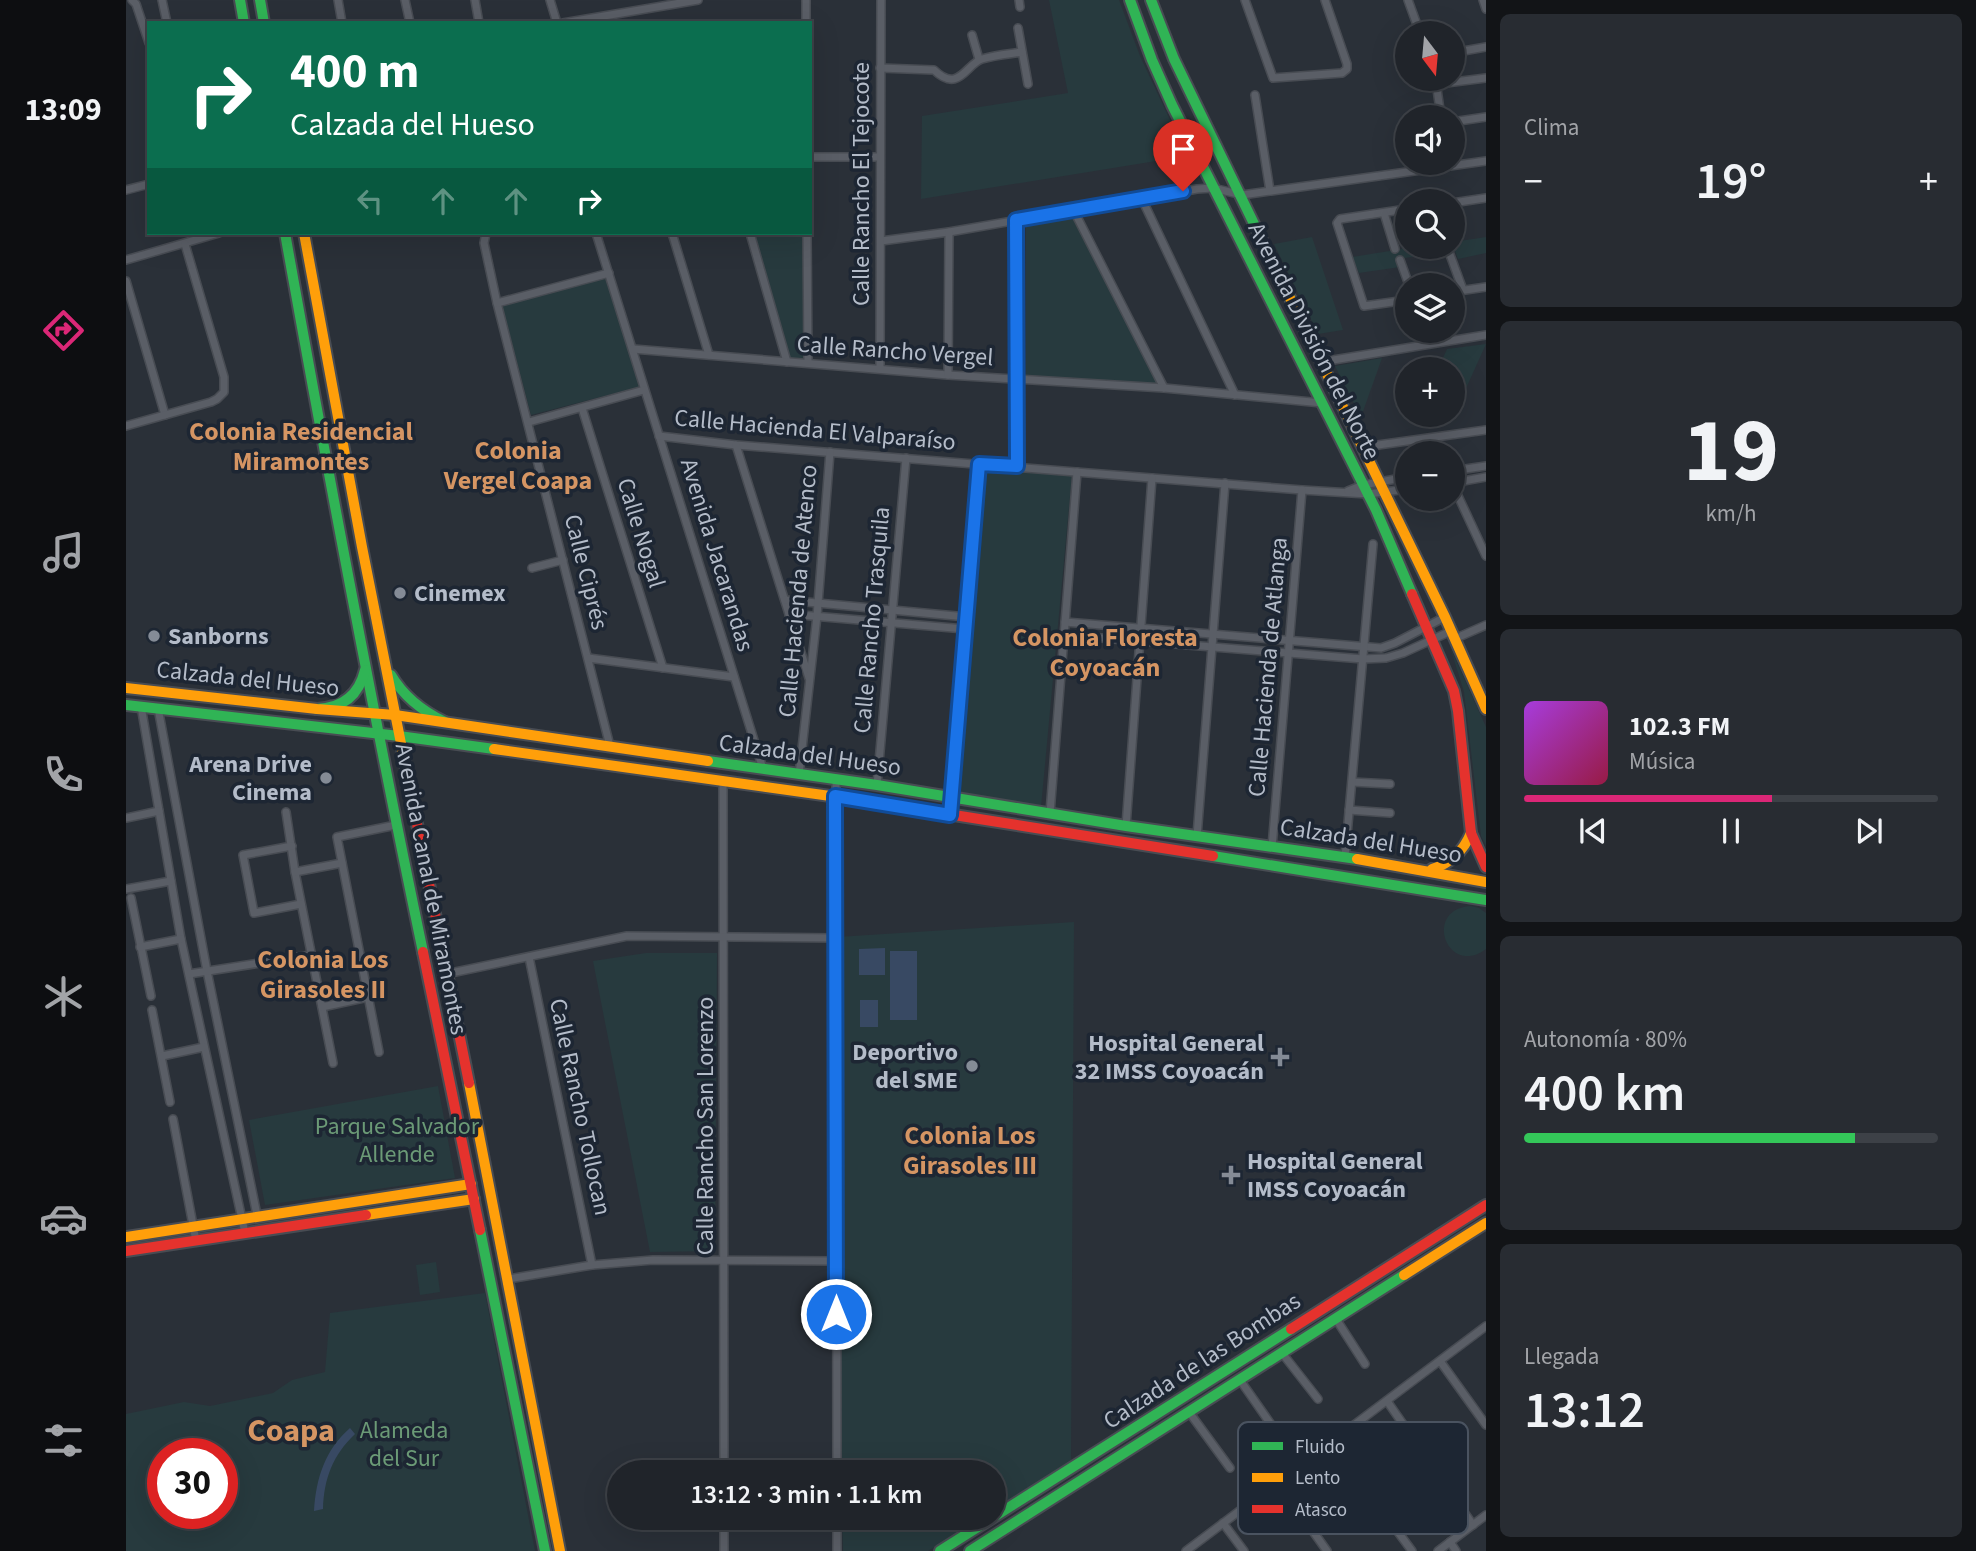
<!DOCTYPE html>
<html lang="es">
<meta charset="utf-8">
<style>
:root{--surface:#20242a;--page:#282c32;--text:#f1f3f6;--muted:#a2a4a8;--line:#3d4147;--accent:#db2777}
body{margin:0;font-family:"Source Sans 3",sans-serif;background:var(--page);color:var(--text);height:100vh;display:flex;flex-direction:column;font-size:26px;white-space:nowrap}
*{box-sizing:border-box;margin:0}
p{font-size:23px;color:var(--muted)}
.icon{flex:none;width:38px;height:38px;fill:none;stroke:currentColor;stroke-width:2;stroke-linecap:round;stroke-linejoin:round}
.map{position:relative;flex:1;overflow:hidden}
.drawer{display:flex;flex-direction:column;gap:14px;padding:14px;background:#121417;width:490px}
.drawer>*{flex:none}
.banner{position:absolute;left:21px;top:21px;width:665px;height:214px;border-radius:0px;box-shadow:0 7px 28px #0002,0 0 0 2px var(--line);background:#0b6e4f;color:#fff;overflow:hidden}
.needle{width:46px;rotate:164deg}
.fabs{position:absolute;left:1269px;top:21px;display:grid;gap:14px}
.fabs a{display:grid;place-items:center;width:70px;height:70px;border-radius:50%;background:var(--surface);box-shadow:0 7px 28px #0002,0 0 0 2px var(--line);font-size:35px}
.speed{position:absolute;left:21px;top:1438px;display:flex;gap:14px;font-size:35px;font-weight:700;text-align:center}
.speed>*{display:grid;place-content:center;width:91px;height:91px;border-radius:50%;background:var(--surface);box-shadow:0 7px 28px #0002,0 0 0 2px var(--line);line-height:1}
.speed .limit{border:10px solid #d22;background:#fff;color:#111}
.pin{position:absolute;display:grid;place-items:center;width:60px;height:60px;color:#fff;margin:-72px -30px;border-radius:50% 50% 50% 0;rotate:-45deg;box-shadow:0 0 7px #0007}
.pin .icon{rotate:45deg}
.me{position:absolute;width:77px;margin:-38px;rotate:0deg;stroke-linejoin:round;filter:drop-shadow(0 0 5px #0008)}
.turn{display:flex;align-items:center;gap:24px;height:147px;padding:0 28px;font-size:32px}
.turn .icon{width:91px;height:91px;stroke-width:2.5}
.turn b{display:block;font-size:49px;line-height:60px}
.lanes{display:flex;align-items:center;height:66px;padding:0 28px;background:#0003;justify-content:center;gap:35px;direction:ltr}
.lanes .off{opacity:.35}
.big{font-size:52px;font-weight:600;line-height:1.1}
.drawer .card{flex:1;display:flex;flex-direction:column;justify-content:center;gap:10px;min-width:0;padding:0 24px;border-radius:10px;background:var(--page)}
.drawer .dial{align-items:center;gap:0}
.dial b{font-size:91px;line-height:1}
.song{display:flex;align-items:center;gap:21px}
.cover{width:84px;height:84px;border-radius:10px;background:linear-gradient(135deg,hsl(280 70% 55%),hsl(340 70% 35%))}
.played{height:7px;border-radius:4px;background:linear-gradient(90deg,var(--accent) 60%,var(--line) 60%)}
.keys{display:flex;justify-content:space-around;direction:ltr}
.heat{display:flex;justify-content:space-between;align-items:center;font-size:38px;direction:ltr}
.charge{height:10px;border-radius:5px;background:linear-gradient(90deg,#34c759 80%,var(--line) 0)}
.trip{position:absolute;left:481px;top:1460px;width:399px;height:70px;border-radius:35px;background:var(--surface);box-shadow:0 7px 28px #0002,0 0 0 2px var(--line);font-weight:600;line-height:70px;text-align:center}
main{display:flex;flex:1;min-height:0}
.tabs{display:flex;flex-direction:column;width:126px;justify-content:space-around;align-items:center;background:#0d0e11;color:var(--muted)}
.tabs .icon{width:49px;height:49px}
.tabs .active{color:var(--accent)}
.tabs b{font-size:32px;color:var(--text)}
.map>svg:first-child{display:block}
.green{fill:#273a3e;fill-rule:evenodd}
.water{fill:#384963}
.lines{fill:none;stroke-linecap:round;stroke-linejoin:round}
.street-casing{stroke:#484c53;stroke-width:10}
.fast-casing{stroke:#484c53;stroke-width:14}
.slow-casing{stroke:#484c53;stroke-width:14}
.jam-casing{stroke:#484c53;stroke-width:14}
.street{stroke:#5a5e66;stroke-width:7}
.fast{stroke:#30b455;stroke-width:10}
.slow{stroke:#ff9f0a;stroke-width:10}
.jam{stroke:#e5322d;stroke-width:10}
.route-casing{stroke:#114b97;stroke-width:18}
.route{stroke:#1a73e8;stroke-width:12}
.poi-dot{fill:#848b96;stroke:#1d2633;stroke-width:2.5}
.labels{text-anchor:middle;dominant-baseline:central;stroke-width:7;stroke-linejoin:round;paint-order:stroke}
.street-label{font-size:24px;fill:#b4bcc9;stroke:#1d2633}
.poi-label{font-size:24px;font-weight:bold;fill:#b4bcc9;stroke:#1d2633;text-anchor:start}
.park-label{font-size:24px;fill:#6b9a76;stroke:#1d2633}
.neighbourhood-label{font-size:26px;font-weight:bold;fill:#d59563;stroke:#1d2633}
.district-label{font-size:32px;font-weight:bold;fill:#d59563;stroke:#1d2633}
.key{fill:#1d2633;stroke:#4a5360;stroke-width:2}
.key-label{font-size:19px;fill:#b4bcc9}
</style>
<main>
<nav class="tabs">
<b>13:09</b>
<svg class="icon active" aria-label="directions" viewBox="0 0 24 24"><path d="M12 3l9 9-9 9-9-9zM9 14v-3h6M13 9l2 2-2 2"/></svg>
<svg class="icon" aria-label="music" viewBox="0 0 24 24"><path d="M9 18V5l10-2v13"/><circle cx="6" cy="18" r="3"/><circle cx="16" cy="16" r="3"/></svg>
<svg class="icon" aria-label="phone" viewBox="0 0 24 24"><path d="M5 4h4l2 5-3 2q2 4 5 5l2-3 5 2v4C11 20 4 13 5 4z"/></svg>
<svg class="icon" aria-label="climate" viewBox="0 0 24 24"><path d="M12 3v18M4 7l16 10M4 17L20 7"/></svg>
<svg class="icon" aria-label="car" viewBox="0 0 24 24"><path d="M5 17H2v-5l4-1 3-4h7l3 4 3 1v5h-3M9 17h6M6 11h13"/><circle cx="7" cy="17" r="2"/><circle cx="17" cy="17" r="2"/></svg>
<svg class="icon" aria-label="filters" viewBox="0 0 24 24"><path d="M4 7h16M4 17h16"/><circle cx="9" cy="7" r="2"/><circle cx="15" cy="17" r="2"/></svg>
</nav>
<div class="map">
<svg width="1360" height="1551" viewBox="0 0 1360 1551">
<rect width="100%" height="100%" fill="#2a3038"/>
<g class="green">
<path d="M 923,0 L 993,0 L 1014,56 L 1061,156 L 795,199 L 796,116 L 942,93 Z"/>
<path d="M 945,215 L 1033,384 L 900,379 L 900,220 Z"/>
<path d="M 626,233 L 679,233 L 680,358 L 661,358 Z"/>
<path d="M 1186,237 L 1217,330 L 1192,334 L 1148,244 Z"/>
<path d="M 1360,237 L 1360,253 L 1332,259 L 1329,251 L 1271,259 L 1274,267 L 1233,273 L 1226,257 L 1276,249 L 1275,242 L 1281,241 L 1281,247 L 1326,247 L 1327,242 Z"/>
<path d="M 483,277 L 517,386 L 405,415 L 376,306 Z"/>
<path d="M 1360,344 L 1337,395 L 1327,390 L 1326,369 L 1312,369 L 1321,349 Z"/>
<path d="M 1256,358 L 1235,417 L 1209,366 Z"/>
<path d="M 857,468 L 946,475 L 915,807 L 827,791 Z"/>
<path d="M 1324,647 L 1360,727 L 1360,846 L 1355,836 L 1338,692 Z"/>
<path d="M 1345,906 L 1353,908 L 1360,913 L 1360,949 C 1321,978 1296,909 1345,906 Z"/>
<path d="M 948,922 L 945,1459 L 948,1466 L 868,1513 L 868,1472 L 716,1472 L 712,1257 L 711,937 Z"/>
<path d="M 520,953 L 591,953 L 589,1251 L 524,1252 L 467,961 Z"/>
<path d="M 312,1086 L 329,1178 L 139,1205 L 123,1120 Z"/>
<path d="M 310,1262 L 314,1292 L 294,1295 L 290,1265 Z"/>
<path d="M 359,1293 L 409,1551 L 0,1551 L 0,1414 L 58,1402 L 84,1406 L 147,1393 L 166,1380 L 199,1372 L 204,1313 ZM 37,1454 L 96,1454 L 96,1514 L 37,1514 Z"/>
<path d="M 716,1517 L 860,1517 L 802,1551 L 717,1551 Z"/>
</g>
<g class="water">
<path d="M 759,948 L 759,975 L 733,975 L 733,949 Z"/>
<rect x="764" y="951" width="27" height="69"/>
<rect x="734" y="1000" width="18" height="27"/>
<path d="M 224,1428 L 229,1434 C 207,1455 198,1478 197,1509 L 188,1511 C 190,1478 199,1450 224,1428 Z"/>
</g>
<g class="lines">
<defs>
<g id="street">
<path d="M 6,0 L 10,4 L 23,43"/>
<path d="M 36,0 L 41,23"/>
<path d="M 212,0 L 216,23"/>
<path d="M 279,0 L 284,23"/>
<path d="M 349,0 L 353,23"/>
<path d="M 424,0 L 431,23"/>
<path d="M 680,0 L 680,23"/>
<path d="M 893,0 L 894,7"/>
<path d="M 1119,0 L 1147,78 L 1216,73 L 1221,69 L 1221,64 L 1199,0"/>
<path d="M 1282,0 L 1294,33"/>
<path d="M 1357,0 L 1360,9"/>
<path d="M 437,23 L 572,0"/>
<path d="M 892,28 L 902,84"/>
<path d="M 846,35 L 853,59"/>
<path d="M 1326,53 L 1360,47"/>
<path d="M 754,68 L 808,70 C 833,94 840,64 856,59 C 869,55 883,54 896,52"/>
<path d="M 1129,95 L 1144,191"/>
<path d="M 1315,117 L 1311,89 L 1312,84 L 1360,78"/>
<path d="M 1326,122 L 1360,117"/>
<path d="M 684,157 L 754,157"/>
<path d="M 0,190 L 23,184"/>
<path d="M 1015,197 L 1109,395"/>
<path d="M 1326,203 L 1360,198"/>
<path d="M 947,209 L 1038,388"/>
<path d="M 1281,209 L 1214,219 L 1211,223 L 1238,306 L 1281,300"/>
<path d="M 1258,213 L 1269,249"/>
<path d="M 890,220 L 891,466"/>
<path d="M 360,233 L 358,243 L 371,303 L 484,746"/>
<path d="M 470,233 L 637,769"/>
<path d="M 546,233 L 583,355"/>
<path d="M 624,233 L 661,362"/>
<path d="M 681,233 L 682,363"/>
<path d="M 755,241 L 823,232 L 1071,189 L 1087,188 L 1116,195 L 1360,161"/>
<path d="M 1323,252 L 1337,290"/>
<path d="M 0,260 L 93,233"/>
<path d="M 1274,260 L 1283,285"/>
<path d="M 0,281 L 39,415"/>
<path d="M 1326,292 L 1360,287"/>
<path d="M 371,303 L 483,273"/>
<path d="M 507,349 L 822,375 L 1038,388 L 1196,403"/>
<path d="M 1195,362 L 1360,335"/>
<path d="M 754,369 L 755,0"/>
<path d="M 822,375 L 823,232"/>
<path d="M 456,408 L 537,668"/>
<path d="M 403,422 L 518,390"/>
<path d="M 0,426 L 85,402 L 91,399 L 98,392 L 98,377 L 59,244"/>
<path d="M 533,436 L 610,445 L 1176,490 L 1242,494 L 1281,489"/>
<path d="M 610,445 L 683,678"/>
<path d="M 1252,445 L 1360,430"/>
<path d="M 1326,471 L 1360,466"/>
<path d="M 1326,483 L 1360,556"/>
<path d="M 1326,483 L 1360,477"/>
<path d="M 1222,491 L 1237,485 L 1281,477"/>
<path d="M 406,568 L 437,560"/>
<path d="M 659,600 L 841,617"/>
<path d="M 663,614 L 839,629"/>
<path d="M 939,622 L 1255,648 L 1269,643 L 1319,617"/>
<path d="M 938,635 L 1237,659 L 1260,658 L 1277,653 L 1325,631"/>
<path d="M 1335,636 L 1360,625"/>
<path d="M 462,658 L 608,677"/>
<path d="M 15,706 L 55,939 L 119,1233"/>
<path d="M 32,708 L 81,971 L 131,1215"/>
<path d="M 673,775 L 691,616 L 704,452"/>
<path d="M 710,779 L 711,1472"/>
<path d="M 597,781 L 598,1472"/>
<path d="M 1226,782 L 1264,784"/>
<path d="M 751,785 L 780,458"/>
<path d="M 1223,810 L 1264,813"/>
<path d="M 160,812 L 169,872 L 207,1063"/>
<path d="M 924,813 L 951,472"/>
<path d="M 824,815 L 853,464"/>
<path d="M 0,818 L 33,811"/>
<path d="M 1000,826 L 1026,478"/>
<path d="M 1071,836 L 1099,483"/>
<path d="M 166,846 L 117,855 L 128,913 L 175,904"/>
<path d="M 1146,847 L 1176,490"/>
<path d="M 1219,857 L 1247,544"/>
<path d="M 169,872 L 216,863"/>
<path d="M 0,889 L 45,881"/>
<path d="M 5,898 L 25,996"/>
<path d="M 14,947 L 55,939"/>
<path d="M 403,957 L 466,1265"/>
<path d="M 63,974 L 185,955"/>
<path d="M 320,974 L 501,936 L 709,938"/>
<path d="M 196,1007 L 242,997"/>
<path d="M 26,1010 L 44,1102"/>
<path d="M 253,1052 L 211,837 L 270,825"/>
<path d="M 36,1056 L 78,1047"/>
<path d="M 47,1119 L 70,1241"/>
<path d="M 382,1279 L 466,1265 L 527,1260 L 710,1261"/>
<path d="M 1210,1319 L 1239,1364"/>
<path d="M 1156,1353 L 1192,1399"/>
<path d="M 1314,1361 L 1360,1425"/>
<path d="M 1114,1380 L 1151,1433"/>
<path d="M 1261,1401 L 1347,1525"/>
<path d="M 1063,1412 L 1104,1468"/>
<path d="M 1206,1442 L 1286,1551"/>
<path d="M 1152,1482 L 1201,1551"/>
<path d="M 711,1517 L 711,1551"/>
<path d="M 1097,1523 L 1118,1551"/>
<path d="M 1324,1542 L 1330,1551"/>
<path d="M 598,1551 L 598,1517"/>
<path d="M 1060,1551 L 1360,1326"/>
<path d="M 1312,1551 L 1360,1515"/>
</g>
<g id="fast">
<path d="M 114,0 L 118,23"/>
<path d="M 134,0 L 138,23"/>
<path d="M 1004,0 L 1026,60 L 1046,105 L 1250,510 L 1286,594"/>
<path d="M 1025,0 L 1048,59 L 1164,298"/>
<path d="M 159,233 C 202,473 247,713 297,952"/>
<path d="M 265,675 C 278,697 296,711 319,722"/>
<path d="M 0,705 L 273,736 L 368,749"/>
<path d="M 191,709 C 217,708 233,695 239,670"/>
<path d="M 582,761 L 751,785 L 1000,826 L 1231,859"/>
<path d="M 1087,856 L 1360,900"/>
<path d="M 354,1230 L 419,1551"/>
<path d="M 814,1551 L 1165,1329"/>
<path d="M 844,1551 L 1278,1275"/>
</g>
<g id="slow">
<path d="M 178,233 L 236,547 L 290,819"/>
<path d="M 1164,298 L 1319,617 L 1360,709"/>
<path d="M 0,688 L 191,709 L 269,715 L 582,761"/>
<path d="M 368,749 L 733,800"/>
<path d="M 1231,859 L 1360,882"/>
<path d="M 1306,869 C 1325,863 1337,852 1345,833"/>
<path d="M 343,1083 L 434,1551"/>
<path d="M 240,1215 L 348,1199"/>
<path d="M 0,1237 L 345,1184"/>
<path d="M 1278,1275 L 1360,1223"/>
</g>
<g id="jam">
<path d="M 1286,594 L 1328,691 L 1332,711 L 1345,833 L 1360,867"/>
<path d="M 733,800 L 1087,856"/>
<path d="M 290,819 L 343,1083"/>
<path d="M 297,952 L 354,1230"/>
<path d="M 0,1251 L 240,1215"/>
<path d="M 1165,1329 L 1360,1205"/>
</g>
</defs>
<use href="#street" class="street-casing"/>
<use href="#fast" class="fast-casing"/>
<use href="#slow" class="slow-casing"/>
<use href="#jam" class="jam-casing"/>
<use href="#street" class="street"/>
<use href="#fast" class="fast"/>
<use href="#slow" class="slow"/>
<use href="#jam" class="jam"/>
</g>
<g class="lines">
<defs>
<path id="route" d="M 710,1314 L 709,796 L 824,815 L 853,464 L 891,466 L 890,220 L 1057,191"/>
</defs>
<use href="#route" class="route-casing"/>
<use href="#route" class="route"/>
</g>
<g class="poi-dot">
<circle cx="274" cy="593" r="7"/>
<circle cx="28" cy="636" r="7"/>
<circle cx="200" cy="778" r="7"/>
<path d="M1150.5 1046.5h7v7h7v7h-7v7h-7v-7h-7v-7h7z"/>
<circle cx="846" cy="1066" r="7"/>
<path d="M1101.5 1164.5h7v7h7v7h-7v7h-7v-7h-7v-7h7z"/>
</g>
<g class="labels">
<g class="street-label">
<text transform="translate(735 184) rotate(-90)">Calle Rancho El Tejocote</text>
<text transform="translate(1188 341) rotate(63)">Avenida División del Norte</text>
<text transform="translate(769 351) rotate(4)">Calle Rancho Vergel</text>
<text transform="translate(689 430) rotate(5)">Calle Hacienda El Valparaíso</text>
<text transform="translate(515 533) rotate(73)">Calle Nogal</text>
<text transform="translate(591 555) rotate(73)">Avenida Jacarandas</text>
<text transform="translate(460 572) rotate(76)">Calle Ciprés</text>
<text transform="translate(672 591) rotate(-85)">Calle Hacienda de Atenco</text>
<text transform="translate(746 620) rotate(-85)">Calle Rancho Trasquila</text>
<text transform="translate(1142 667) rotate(-85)">Calle Hacienda de Atlanga</text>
<text transform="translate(122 679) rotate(6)">Calzada del Hueso</text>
<text transform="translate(684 755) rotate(8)">Calzada del Hueso</text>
<text transform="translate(1245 841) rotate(9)">Calzada del Hueso</text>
<text transform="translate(305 889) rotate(79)">Avenida Canal de Miramontes</text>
<text transform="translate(454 1107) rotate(78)">Calle Rancho Tollocan</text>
<text transform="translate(579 1126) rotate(-90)">Calle Rancho San Lorenzo</text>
<text transform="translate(1076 1361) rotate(-33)">Calzada de las Bombas</text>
</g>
<g class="poi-label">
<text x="288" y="593">Cinemex</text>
<text x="42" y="636">Sanborns</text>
<text x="186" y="764" text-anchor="end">Arena Drive<tspan x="186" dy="28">Cinema</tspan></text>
<text x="1138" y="1043" text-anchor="end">Hospital General<tspan x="1138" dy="28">32 IMSS Coyoacán</tspan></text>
<text x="832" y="1052" text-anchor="end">Deportivo<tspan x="832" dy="28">del SME</tspan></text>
<text x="1121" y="1161">Hospital General<tspan x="1121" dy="28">IMSS Coyoacán</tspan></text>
</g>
<g class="park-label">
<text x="271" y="1126">Parque Salvador<tspan x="271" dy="28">Allende</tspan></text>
<text x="278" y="1430">Alameda<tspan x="278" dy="28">del Sur</tspan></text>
</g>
<g class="neighbourhood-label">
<text x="175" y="431">Colonia Residencial<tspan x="175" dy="30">Miramontes</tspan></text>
<text x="392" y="450">Colonia<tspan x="392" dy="30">Vergel Coapa</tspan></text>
<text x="979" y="637">Colonia Floresta<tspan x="979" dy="30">Coyoacán</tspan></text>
<text x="197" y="959">Colonia Los<tspan x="197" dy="30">Girasoles II</tspan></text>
<text x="844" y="1135">Colonia Los<tspan x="844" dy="30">Girasoles III</tspan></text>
</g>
<g class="district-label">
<text x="165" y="1431">Coapa</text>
</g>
</g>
<rect x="1112" y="1422" width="230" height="112" rx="10" class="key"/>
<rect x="1126" y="1442" width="31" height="8" fill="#30b455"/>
<rect x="1126" y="1473" width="31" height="9" fill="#ff9f0a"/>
<rect x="1126" y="1505" width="31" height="8" fill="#e5322d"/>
<g class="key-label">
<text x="1169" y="1453">Fluido</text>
<text x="1169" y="1484">Lento</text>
<text x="1169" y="1516">Atasco</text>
</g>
</svg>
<div class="fabs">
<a><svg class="needle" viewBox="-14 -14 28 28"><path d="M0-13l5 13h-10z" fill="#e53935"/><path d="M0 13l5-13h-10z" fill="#a2a4a8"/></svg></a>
<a><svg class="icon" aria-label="sound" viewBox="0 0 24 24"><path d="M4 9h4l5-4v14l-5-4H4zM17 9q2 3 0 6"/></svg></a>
<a><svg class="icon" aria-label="search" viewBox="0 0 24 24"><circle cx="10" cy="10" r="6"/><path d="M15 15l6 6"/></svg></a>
<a><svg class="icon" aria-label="layers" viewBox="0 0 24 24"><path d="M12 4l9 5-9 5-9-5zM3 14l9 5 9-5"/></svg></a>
<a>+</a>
<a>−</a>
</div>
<div class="speed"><div class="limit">30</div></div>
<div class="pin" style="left:1057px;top:191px;background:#d93025"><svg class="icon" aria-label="arrive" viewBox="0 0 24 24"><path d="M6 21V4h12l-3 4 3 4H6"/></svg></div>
<svg class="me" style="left:710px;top:1314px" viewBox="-20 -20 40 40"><circle r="17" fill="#1a73e8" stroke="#fff" stroke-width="3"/><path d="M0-11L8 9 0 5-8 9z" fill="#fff"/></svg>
<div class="trip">13:12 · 3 min · 1.1 km</div>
<div class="banner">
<div class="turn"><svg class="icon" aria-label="right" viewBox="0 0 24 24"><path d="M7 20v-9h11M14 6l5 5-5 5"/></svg><div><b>400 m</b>Calzada del Hueso</div></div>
<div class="lanes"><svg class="icon off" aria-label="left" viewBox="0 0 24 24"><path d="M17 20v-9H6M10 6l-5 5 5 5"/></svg><svg class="icon off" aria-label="ahead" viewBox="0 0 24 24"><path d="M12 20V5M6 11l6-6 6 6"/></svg><svg class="icon off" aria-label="ahead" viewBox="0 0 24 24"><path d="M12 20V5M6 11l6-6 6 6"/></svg><svg class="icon" aria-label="right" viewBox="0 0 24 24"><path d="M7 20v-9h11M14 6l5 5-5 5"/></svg></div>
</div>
</div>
<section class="drawer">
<div class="card"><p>Clima</p>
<div class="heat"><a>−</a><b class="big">19°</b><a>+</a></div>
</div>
<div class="card dial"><b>19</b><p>km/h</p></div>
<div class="card">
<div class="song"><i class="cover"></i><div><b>102.3 FM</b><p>Música</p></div></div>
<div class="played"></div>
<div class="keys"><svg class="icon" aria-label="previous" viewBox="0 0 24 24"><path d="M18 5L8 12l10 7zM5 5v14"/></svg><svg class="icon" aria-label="pause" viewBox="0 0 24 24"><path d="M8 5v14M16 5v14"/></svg><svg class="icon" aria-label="next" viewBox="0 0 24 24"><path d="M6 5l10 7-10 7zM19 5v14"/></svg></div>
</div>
<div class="card"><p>Autonomía · 80%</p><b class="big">400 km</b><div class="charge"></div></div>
<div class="card"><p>Llegada</p><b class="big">13:12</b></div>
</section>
</main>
